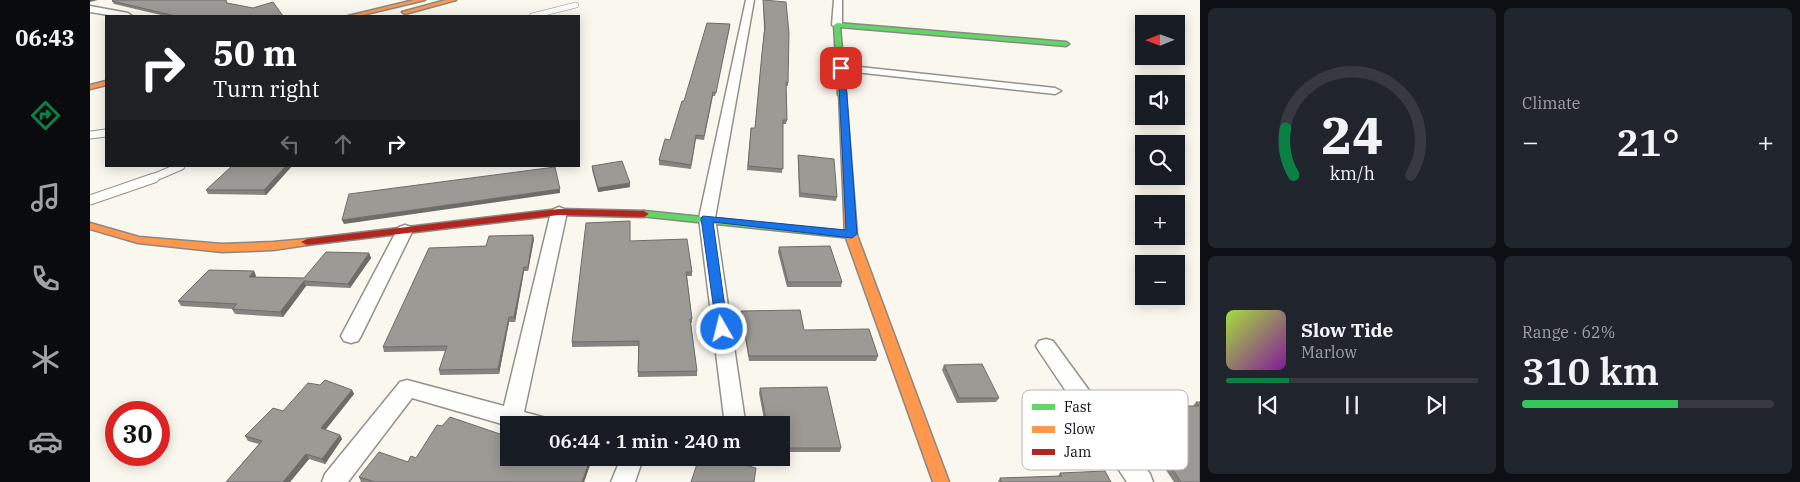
<!DOCTYPE html>
<meta charset="utf-8">
<style>
:root{--surface:#171b24;--page:#20242c;--text:#f1f3f6;--muted:#9ea1a6;--line:#363941;--accent:#0b8043}
body{margin:0;font-family:"IBM Plex Serif",serif;background:var(--page);color:var(--text);height:100vh;display:flex;flex-direction:column;font-size:19px;white-space:nowrap}
*{box-sizing:border-box;margin:0}
p{font-size:16px;color:var(--muted)}
.icon{flex:none;width:28px;height:28px;fill:none;stroke:currentColor;stroke-width:2;stroke-linecap:round;stroke-linejoin:round}
.map{position:relative;flex:1;overflow:hidden}
.side{display:flex;flex-direction:column;gap:8px;padding:8px;background:#0d0f14;width:600px}
.side>*{flex:none}
.hud{position:absolute;left:15px;top:15px;width:475px;height:152px;border-radius:0px;box-shadow:0 2px 12px #0003;background:#202124;color:#fff;overflow:hidden}
.needle{width:32px;rotate:269deg}
.buttons{position:absolute;left:1045px;top:15px;display:grid;gap:10px}
.buttons a{display:grid;place-items:center;width:50px;height:50px;border-radius:0px;background:var(--surface);box-shadow:0 2px 12px #0003;font-size:25px}
.speed{position:absolute;left:15px;top:401px;display:flex;gap:10px;font-size:25px;font-weight:700;text-align:center}
.speed>*{display:grid;place-content:center;width:65px;height:65px;border-radius:50%;background:var(--surface);box-shadow:0 2px 12px #0003;line-height:1}
.speed .limit{border:8px solid #d22;background:#fff;color:#111}
.pin{position:absolute;display:grid;place-items:center;width:42px;height:42px;color:#fff;margin:-21px;border-radius:10px;box-shadow:0 2px 8px #0006}
.me{position:absolute;width:55px;margin:-28px;rotate:352deg;stroke-linejoin:round;filter:drop-shadow(0 0 4px #0008)}
.turn{display:flex;align-items:center;gap:18px;height:105px;padding:0 25px;font-size:22px}
.turn .icon{width:65px;height:65px;stroke-width:2.5}
.turn b{display:block;font-size:35px;line-height:42px}
.lanes{display:flex;align-items:center;height:48px;padding:0 25px;background:#0003;justify-content:center;gap:25px;direction:ltr}
.lanes .off{opacity:.35}
.big{font-size:38px;font-weight:600;line-height:1.1}
.side .card{flex:1;display:flex;flex-direction:column;justify-content:center;gap:8px;min-width:0;padding:0 18px;border-radius:8px;background:var(--page)}
.side .dial{align-items:center;gap:0}
.dial svg{height:130px;overflow:visible;fill:none;stroke:var(--line);stroke-width:7;stroke-linecap:round;text-anchor:middle}
.dial text{fill:var(--text);stroke:none}
.song{display:flex;align-items:center;gap:15px}
.cover{width:60px;height:60px;border-radius:8px;background:linear-gradient(135deg,hsl(80 70% 55%),hsl(290 70% 35%))}
.played{height:5px;border-radius:2px;background:linear-gradient(90deg,var(--accent) 25%,var(--line) 25%)}
.keys{display:flex;justify-content:space-around;direction:ltr}
.heat{display:flex;justify-content:space-between;align-items:center;font-size:28px;direction:ltr}
.charge{height:8px;border-radius:4px;background:linear-gradient(90deg,#34c759 62%,var(--line) 0)}
.side .tiles{flex:1;display:grid;gap:8px;grid-template-columns:repeat(2,1fr)}
.trip{position:absolute;left:410px;top:416px;width:290px;height:50px;border-radius:0px;background:var(--surface);box-shadow:0 2px 12px #0003;font-weight:600;line-height:50px;text-align:center}
main{display:flex;flex:1;min-height:0}
.menu{display:flex;flex-direction:column;width:90px;justify-content:space-around;align-items:center;background:#090b0e;color:var(--muted)}
.menu .icon{width:35px;height:35px}
.menu .current{color:var(--accent)}
.menu b{font-size:22px;color:var(--text)}
.map>svg:first-child{display:block}
.lines{fill:none;stroke-linecap:round;stroke-linejoin:round}
.lane-far2-casing{stroke:#93918d;stroke-width:6}
.lane-far1-casing{stroke:#93918d;stroke-width:9}
.lane-casing{stroke:#93918d;stroke-width:11}
.street-casing{stroke:#93918d;stroke-width:3}
.fast-casing{stroke:#898884;stroke-width:3}
.slow-casing{stroke:#898884;stroke-width:3}
.jam-casing{stroke:#898884;stroke-width:3}
.lane-far2{stroke:#fefefc;stroke-width:5}
.lane-far1{stroke:#fefefc;stroke-width:7}
.lane{stroke:#fefefc;stroke-width:9}
.street{fill:#fefefc;fill-rule:evenodd}
.fast{fill:#63d668;fill-rule:evenodd}
.slow{fill:#ff974d;fill-rule:evenodd}
.jam{fill:#b3261e;fill-rule:evenodd}
.wall{fill:#868480}
.shaded-wall{fill:#6d6c68}
.building{fill:#9c9a95;stroke:#6d6c68}
.route{fill:#1a73e8;stroke:#114b97}
.key{fill:#fff;stroke:#b6b6b6;stroke-width:1}
.key-label{font-size:14px;fill:#0b0b0b}
</style>
<main>
<nav class="menu">
<b>06:43</b>
<svg class="icon current" aria-label="directions" viewBox="0 0 24 24"><path d="M12 3l9 9-9 9-9-9zM9 14v-3h6M13 9l2 2-2 2"/></svg>
<svg class="icon" aria-label="music" viewBox="0 0 24 24"><path d="M9 18V5l10-2v13"/><circle cx="6" cy="18" r="3"/><circle cx="16" cy="16" r="3"/></svg>
<svg class="icon" aria-label="phone" viewBox="0 0 24 24"><path d="M5 4h4l2 5-3 2q2 4 5 5l2-3 5 2v4C11 20 4 13 5 4z"/></svg>
<svg class="icon" aria-label="climate" viewBox="0 0 24 24"><path d="M12 3v18M4 7l16 10M4 17L20 7"/></svg>
<svg class="icon" aria-label="car" viewBox="0 0 24 24"><path d="M5 17H2v-5l4-1 3-4h7l3 4 3 1v5h-3M9 17h6M6 11h13"/><circle cx="7" cy="17" r="2"/><circle cx="17" cy="17" r="2"/></svg>
</nav>
<div class="map">
<svg width="1110" height="482" viewBox="0 0 1110 482">
<rect width="100%" height="100%" fill="#faf7ee"/>
<g class="lines">
<defs>
<path id="lane-far2" d="M 442,16 L 486,5"/>
<g id="lane-far1">
<path d="M 0,135 L 16,133"/>
<path d="M 61,179 L 91,166"/>
</g>
<path id="lane" d="M 0,200 L 64,178"/>
<g id="street">
<path d="M 656,0 L 664,0 L 625,218 L 655,421 L 653,425 L 635,425 L 609,218 Z"/>
<path d="M 744,0 L 752,0 L 752,25 L 747,28 L 742,25 Z"/>
<path d="M 0,6 L 38,13 L 42,16 L 25,16 L 0,12 Z"/>
<path d="M 751,65 L 965,88 L 971,91 L 965,94 L 747,70 L 746,68 L 747,66 Z"/>
<path d="M 469,207 L 474,209 L 477,212 L 434,412 L 456,418 L 459,425 L 419,426 L 322,398 L 258,482 L 232,482 L 235,474 L 310,382 L 317,380 L 414,406 L 461,212 L 464,209 Z"/>
<path d="M 315,225 L 321,227 L 323,230 L 271,336 L 268,341 L 261,343 L 254,341 L 251,336 L 307,230 L 309,227 Z"/>
<path d="M 956,339 L 963,341 L 1060,474 L 1063,482 L 1037,482 L 949,351 L 946,346 L 949,341 Z"/>
<path d="M 531,458 L 553,458 L 545,482 L 521,482 Z"/>
</g>
<g id="fast">
<path d="M 747,23 L 976,42 L 979,44 L 976,46 L 750,27 L 756,95 L 752,97 L 748,95 L 744,25 Z"/>
<path d="M 554,211 L 761,232 L 767,235 L 761,238 L 550,216 L 549,214 L 550,212 Z"/>
</g>
<g id="slow">
<path d="M 324,0 L 335,0 L 268,16 L 258,16 Z"/>
<path d="M 356,0 L 366,0 L 315,14 L 312,12 Z"/>
<path d="M 16,81 L 16,85 L 0,89 L 0,85 Z"/>
<path d="M 749,93 L 756,95 L 767,235 L 859,482 L 843,482 L 755,235 Z"/>
<path d="M 0,223 L 49,237 L 132,244 L 183,242 L 217,239 L 223,242 L 217,245 L 183,250 L 132,252 L 48,243 L 0,229 Z"/>
</g>
<path id="jam" d="M 469,209 L 554,211 L 559,214 L 554,217 L 469,215 L 217,245 L 211,242 L 217,239 Z"/>
</defs>
<use href="#lane-far2" class="lane-far2-casing"/>
<use href="#lane-far1" class="lane-far1-casing"/>
<use href="#lane" class="lane-casing"/>
<use href="#street" class="street-casing"/>
<use href="#fast" class="fast-casing"/>
<use href="#slow" class="slow-casing"/>
<use href="#jam" class="jam-casing"/>
<use href="#lane-far2" class="lane-far2"/>
<use href="#lane-far1" class="lane-far1"/>
<use href="#lane" class="lane"/>
<use href="#street" class="street"/>
<use href="#fast" class="fast"/>
<use href="#slow" class="slow"/>
<use href="#jam" class="jam"/>
</g>
<g class="wall">
<path d="M 673,0 L 698,83 L 698,86 L 696,86 L 697,120 L 696,124 L 693,124 L 692,173 L 657,170 L 661,128 L 665,128 L 674,30 Z"/>
<path d="M 22,1 L 138,3 L 193,16 L 75,16 L 24,4 Z"/>
<path d="M 640,27 L 625,96 L 623,96 L 614,140 L 606,139 L 601,169 L 569,165 L 569,160 Z"/>
<path d="M 708,155 L 747,197 L 746,201 L 709,197 L 708,160 Z"/>
<path d="M 142,166 L 202,166 L 176,195 L 118,194 L 116,190 Z"/>
<path d="M 502,166 L 540,183 L 540,187 L 508,192 L 502,170 Z"/>
<path d="M 444,239 L 438,271 L 434,271 L 425,322 L 419,322 L 409,374 L 350,375 L 349,370 L 356,351 L 294,352 L 293,347 Z"/>
<path d="M 540,241 L 602,272 L 602,276 L 597,276 L 602,319 L 602,323 L 601,323 L 607,371 L 607,376 L 548,377 L 548,346 L 482,347 L 482,342 Z"/>
<path d="M 689,247 L 752,282 L 751,287 L 697,287 L 688,252 Z"/>
<path d="M 279,253 L 281,258 L 260,288 L 216,286 L 193,317 L 145,314 L 142,309 L 143,309 L 91,306 L 88,301 L 164,271 L 166,276 L 165,277 L 214,278 Z"/>
<path d="M 651,311 L 714,330 L 788,356 L 786,361 L 659,361 L 651,315 Z"/>
<path d="M 854,365 L 909,398 L 906,402 L 867,403 L 852,370 Z"/>
<path d="M 670,388 L 751,448 L 750,452 L 691,452 L 691,425 L 675,425 L 669,393 Z"/>
<path d="M 262,390 L 264,394 L 235,430 L 250,435 L 252,439 L 235,464 L 219,459 L 200,482 L 136,482 L 169,444 L 158,441 L 155,436 L 193,411 Z"/>
<path d="M 1106,402 L 1110,402 L 1110,482 L 1084,482 L 1063,451 L 1059,450 L 1033,410 L 1036,406 L 1103,406 Z"/>
<path d="M 352,426 L 500,465 L 494,482 L 271,482 L 269,477 L 318,462 L 326,458 Z"/>
<path d="M 970,473 L 1021,482 L 908,482 L 910,478 L 968,476 Z"/>
</g>
<g class="shaded-wall">
<path d="M 0,0 L 8,0 L 0,2 Z"/>
<path d="M 196,166 L 202,166 L 176,195 L 174,190 Z"/>
<path d="M 540,183 L 540,187 L 508,192 L 508,188 Z"/>
<path d="M 470,189 L 470,193 L 254,224 L 252,220 Z"/>
<path d="M 443,235 L 444,239 L 438,271 L 438,267 Z"/>
<path d="M 279,253 L 281,258 L 260,288 L 258,284 Z"/>
<path d="M 434,267 L 434,271 L 425,322 L 424,317 Z"/>
<path d="M 164,271 L 166,276 L 161,281 L 159,277 Z"/>
<path d="M 214,281 L 216,286 L 193,317 L 190,312 Z"/>
<path d="M 419,317 L 419,322 L 409,374 L 408,369 Z"/>
<path d="M 262,390 L 264,394 L 233,433 L 231,428 Z"/>
<path d="M 250,435 L 252,439 L 235,464 L 232,459 Z"/>
<path d="M 216,454 L 219,459 L 200,482 L 193,482 Z"/>
<path d="M 500,460 L 500,465 L 494,482 L 492,482 Z"/>
</g>
<g class="building">
<path d="M 23,0 L 136,0 L 137,3 L 163,8 L 183,2 L 193,16 L 84,16 L 85,16 L 22,1 Z"/>
<path d="M 673,0 L 696,2 L 699,33 L 698,83 L 696,82 L 697,120 L 693,120 L 693,169 L 658,166 L 661,128 L 665,128 L 672,53 L 675,27 Z"/>
<path d="M 617,23 L 640,24 L 626,93 L 623,92 L 614,136 L 606,135 L 601,165 L 569,160 L 575,139 L 580,140 L 592,101 L 594,101 Z"/>
<path d="M 708,155 L 744,159 L 747,197 L 710,193 Z"/>
<path d="M 532,161 L 540,183 L 508,188 L 502,166 Z"/>
<path d="M 142,166 L 196,166 L 174,190 L 116,190 Z"/>
<path d="M 465,167 L 470,189 L 252,220 L 259,194 Z"/>
<path d="M 540,221 L 540,241 L 597,239 L 602,272 L 596,272 L 602,319 L 600,319 L 607,371 L 548,372 L 549,341 L 482,342 L 496,223 Z"/>
<path d="M 443,235 L 438,267 L 434,267 L 424,317 L 419,317 L 408,369 L 349,370 L 357,346 L 293,347 L 339,248 L 396,246 L 399,236 Z"/>
<path d="M 740,246 L 752,282 L 698,282 L 689,247 Z"/>
<path d="M 236,252 L 279,253 L 258,284 L 214,281 L 190,312 L 142,309 L 147,304 L 88,301 L 119,270 L 164,271 L 159,277 L 214,278 Z"/>
<path d="M 710,310 L 714,330 L 779,329 L 788,356 L 659,356 L 651,311 Z"/>
<path d="M 892,364 L 909,398 L 869,398 L 854,365 Z"/>
<path d="M 235,380 L 262,390 L 231,428 L 250,435 L 232,459 L 216,454 L 193,482 L 136,482 L 172,441 L 155,436 L 183,408 L 193,411 L 218,383 L 230,385 Z"/>
<path d="M 737,387 L 751,448 L 691,448 L 691,425 L 677,425 L 670,388 Z"/>
<path d="M 1106,402 L 1110,402 L 1110,482 L 1091,482 L 1067,446 L 1063,446 L 1036,406 L 1109,406 Z"/>
<path d="M 360,417 L 413,435 L 419,435 L 419,458 L 489,458 L 500,460 L 492,482 L 285,482 L 269,477 L 289,452 L 318,462 L 321,456 L 326,458 L 347,425 L 352,426 Z"/>
<path d="M 609,458 L 628,458 L 666,468 L 664,482 L 601,482 Z"/>
<path d="M 1015,471 L 1021,482 L 911,482 L 910,478 L 972,476 L 970,473 Z"/>
</g>
<path class="route" d="M 748,66 L 755,68 L 767,234 L 762,238 L 623,222 L 638,329 L 636,332 L 627,332 L 611,218 L 613,216 L 756,230 Z"/>
<rect x="932" y="390" width="166" height="80" rx="8" class="key"/>
<rect x="942" y="404" width="23" height="6" fill="#63d668"/>
<rect x="942" y="426" width="23" height="7" fill="#ff974d"/>
<rect x="942" y="449" width="23" height="6" fill="#b3261e"/>
<g class="key-label">
<text x="974" y="412">Fast</text>
<text x="974" y="434">Slow</text>
<text x="974" y="457">Jam</text>
</g>
</svg>
<div class="buttons">
<a><svg class="needle" viewBox="-14 -14 28 28"><path d="M0-13l5 13h-10z" fill="#e53935"/><path d="M0 13l5-13h-10z" fill="#9ea1a6"/></svg></a>
<a><svg class="icon" aria-label="sound" viewBox="0 0 24 24"><path d="M4 9h4l5-4v14l-5-4H4zM17 9q2 3 0 6"/></svg></a>
<a><svg class="icon" aria-label="search" viewBox="0 0 24 24"><circle cx="10" cy="10" r="6"/><path d="M15 15l6 6"/></svg></a>
<a>+</a>
<a>−</a>
</div>
<div class="speed"><div class="limit">30</div></div>
<div class="pin" style="left:751px;top:68px;background:#d93025"><svg class="icon" aria-label="arrive" viewBox="0 0 24 24"><path d="M6 21V4h12l-3 4 3 4H6"/></svg></div>
<svg class="me" style="left:632px;top:329px" viewBox="-20 -20 40 40"><circle r="17" fill="#1a73e8" stroke="#fff" stroke-width="3"/><path d="M0-11L8 9 0 5-8 9z" fill="#fff"/></svg>
<div class="trip">06:44 · 1 min · 240 m</div>
<div class="hud">
<div class="turn"><svg class="icon" aria-label="right" viewBox="0 0 24 24"><path d="M7 20v-9h11M14 6l5 5-5 5"/></svg><div><b>50 m</b>Turn right</div></div>
<div class="lanes"><svg class="icon off" aria-label="left" viewBox="0 0 24 24"><path d="M17 20v-9H6M10 6l-5 5 5 5"/></svg><svg class="icon off" aria-label="ahead" viewBox="0 0 24 24"><path d="M12 20V5M6 11l6-6 6 6"/></svg><svg class="icon" aria-label="right" viewBox="0 0 24 24"><path d="M7 20v-9h11M14 6l5 5-5 5"/></svg></div>
</div>
</div>
<section class="side">
<div class="tiles">
<div class="card dial"><svg viewBox="0 0 100 80">
<path d="M14 69A42 42 0 1 1 86 69"/>
<path d="M14 69A42 42 0 0 1 9 40" stroke="#0b8043"/>
<text x="50" y="56" font-size="32" font-weight="700">24</text>
<text x="50" y="72" font-size="11">km/h</text>
</svg></div>
<div class="card"><p>Climate</p>
<div class="heat"><a>−</a><b class="big">21°</b><a>+</a></div>
</div>
<div class="card">
<div class="song"><i class="cover"></i><div><b>Slow Tide</b><p>Marlow</p></div></div>
<div class="played"></div>
<div class="keys"><svg class="icon" aria-label="previous" viewBox="0 0 24 24"><path d="M18 5L8 12l10 7zM5 5v14"/></svg><svg class="icon" aria-label="pause" viewBox="0 0 24 24"><path d="M8 5v14M16 5v14"/></svg><svg class="icon" aria-label="next" viewBox="0 0 24 24"><path d="M6 5l10 7-10 7zM19 5v14"/></svg></div>
</div>
<div class="card"><p>Range · 62%</p><b class="big">310 km</b><div class="charge"></div></div>
</div>
</section>
</main>
